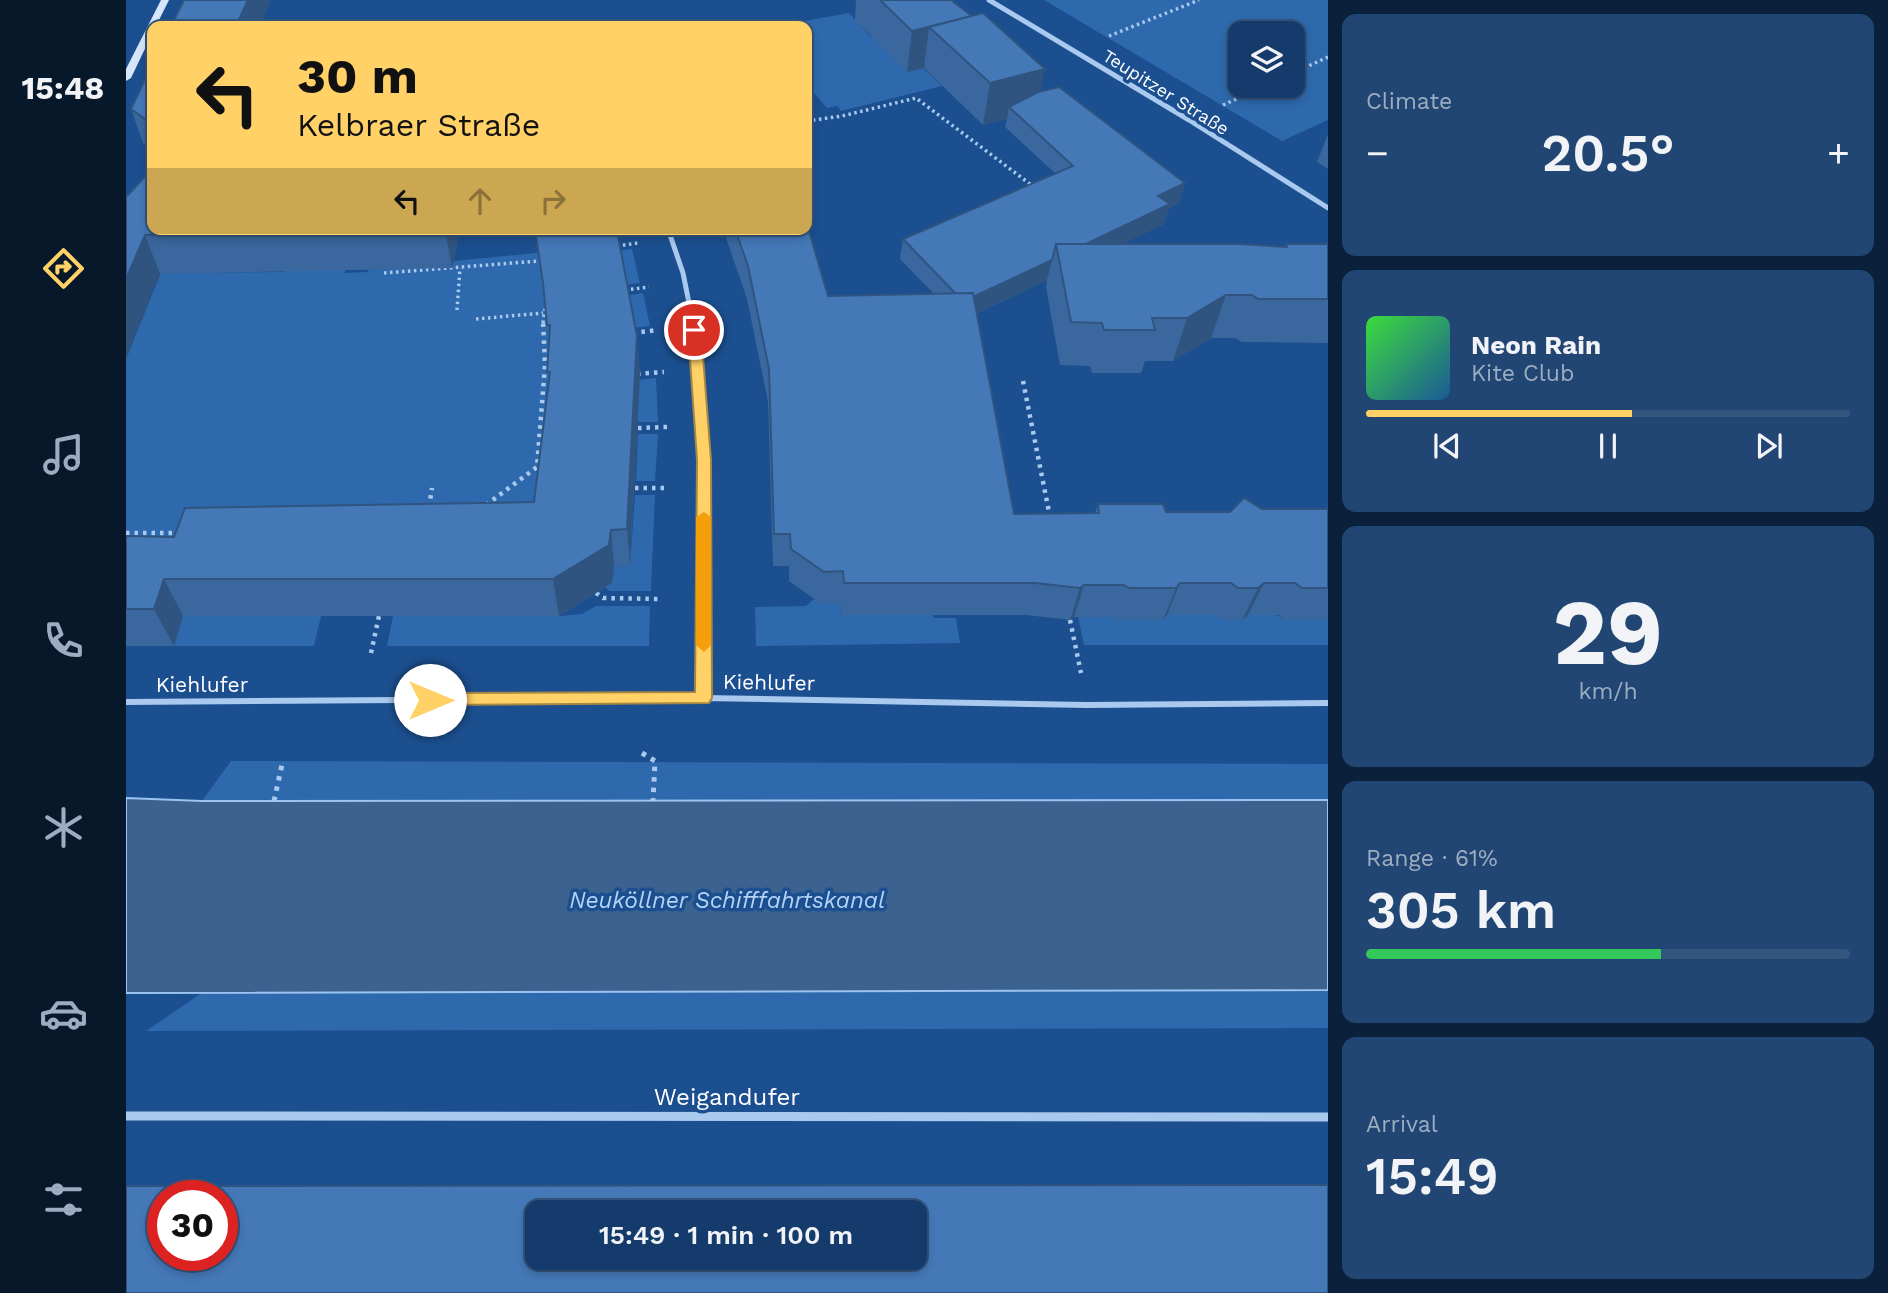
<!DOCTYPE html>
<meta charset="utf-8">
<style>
:root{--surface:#143b6b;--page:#214673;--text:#f1f3f6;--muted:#9dadc1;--line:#33557e;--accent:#ffd166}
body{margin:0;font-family:"Work Sans",sans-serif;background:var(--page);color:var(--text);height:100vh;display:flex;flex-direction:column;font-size:26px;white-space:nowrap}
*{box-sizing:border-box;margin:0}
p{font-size:23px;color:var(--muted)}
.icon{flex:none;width:38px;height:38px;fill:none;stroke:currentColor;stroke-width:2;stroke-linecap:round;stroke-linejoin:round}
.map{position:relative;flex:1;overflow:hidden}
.drawer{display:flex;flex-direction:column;gap:14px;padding:14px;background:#0b203b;width:560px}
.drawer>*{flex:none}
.banner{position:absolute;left:21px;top:21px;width:665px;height:214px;border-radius:14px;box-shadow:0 4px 10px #0003,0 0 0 2px var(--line);background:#ffd166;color:#111;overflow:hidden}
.buttons{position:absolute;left:1102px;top:21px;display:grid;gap:14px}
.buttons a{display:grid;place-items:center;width:77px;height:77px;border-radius:14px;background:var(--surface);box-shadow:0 4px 10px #0003,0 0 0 2px var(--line);font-size:35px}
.speed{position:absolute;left:21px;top:1180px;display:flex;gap:14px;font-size:35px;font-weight:700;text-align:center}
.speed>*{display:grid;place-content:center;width:91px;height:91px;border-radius:50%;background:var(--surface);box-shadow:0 4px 10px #0003,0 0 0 2px var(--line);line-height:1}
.speed .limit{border:10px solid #d22;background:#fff;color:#111}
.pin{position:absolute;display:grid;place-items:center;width:60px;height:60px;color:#fff;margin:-30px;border:4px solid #fff;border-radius:50%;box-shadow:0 2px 7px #0007}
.me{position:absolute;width:77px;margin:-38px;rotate:90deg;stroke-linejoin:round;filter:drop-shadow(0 0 5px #0008)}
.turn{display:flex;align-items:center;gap:24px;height:147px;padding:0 35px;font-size:32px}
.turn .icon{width:91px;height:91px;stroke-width:2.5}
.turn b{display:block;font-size:49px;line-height:60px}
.lanes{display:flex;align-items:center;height:66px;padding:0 35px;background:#0003;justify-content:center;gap:35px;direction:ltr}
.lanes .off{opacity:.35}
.big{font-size:52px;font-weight:600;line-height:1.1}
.drawer .card{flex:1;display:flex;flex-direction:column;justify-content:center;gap:10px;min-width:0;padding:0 24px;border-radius:14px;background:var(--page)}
.drawer .dial{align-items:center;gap:0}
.dial b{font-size:91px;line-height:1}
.song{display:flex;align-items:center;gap:21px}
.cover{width:84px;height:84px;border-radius:10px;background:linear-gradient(135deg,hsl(120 70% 55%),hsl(210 70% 35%))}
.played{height:7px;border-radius:4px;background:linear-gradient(90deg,var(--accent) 55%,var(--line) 55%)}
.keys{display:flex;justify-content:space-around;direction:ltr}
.heat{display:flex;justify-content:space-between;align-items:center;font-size:38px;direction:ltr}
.charge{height:10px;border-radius:5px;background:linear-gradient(90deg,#34c759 61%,var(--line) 0)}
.trip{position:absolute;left:399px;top:1200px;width:402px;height:70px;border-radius:14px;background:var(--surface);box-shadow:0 4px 10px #0003,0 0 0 2px var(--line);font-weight:600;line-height:70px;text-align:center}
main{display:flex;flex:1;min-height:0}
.menu{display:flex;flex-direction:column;width:126px;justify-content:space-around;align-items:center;background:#08182b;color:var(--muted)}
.menu .icon{width:49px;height:49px}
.menu .active{color:var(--accent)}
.menu b{font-size:32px;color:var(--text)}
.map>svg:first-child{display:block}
.green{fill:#2e69ad;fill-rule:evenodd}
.water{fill:#3c6290;stroke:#9cc4f0;stroke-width:2}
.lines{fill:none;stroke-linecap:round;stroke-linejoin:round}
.path-far2{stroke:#a9c9ee;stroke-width:3.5;stroke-dasharray:2.5 3.5;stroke-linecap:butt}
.path-far1{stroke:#a9c9ee;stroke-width:4.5;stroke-dasharray:3.5 5;stroke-linecap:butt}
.path{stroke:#a9c9ee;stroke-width:5;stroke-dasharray:4.5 6;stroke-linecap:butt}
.street-far2{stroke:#a9c9ee;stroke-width:5}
.street-far1{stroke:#a9c9ee;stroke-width:6}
.street{stroke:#a9c9ee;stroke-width:9}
.secondary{fill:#d6e6fa;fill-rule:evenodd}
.wall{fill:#3a679d}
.shaded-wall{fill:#305480}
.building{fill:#4478b7;stroke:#305480;stroke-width:2;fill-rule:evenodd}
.route{fill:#ffd166;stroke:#a68842;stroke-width:2}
.slow{fill:#f59e0b}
.labels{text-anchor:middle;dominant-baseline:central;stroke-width:7;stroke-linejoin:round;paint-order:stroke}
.far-street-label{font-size:18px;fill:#fff;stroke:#1b4f8f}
.street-label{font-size:21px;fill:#fff;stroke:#1b4f8f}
.water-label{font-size:23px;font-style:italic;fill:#b5d3f5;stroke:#1b4f8f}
.near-street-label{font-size:24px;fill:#fff;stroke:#1b4f8f}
</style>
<main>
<nav class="menu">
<b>15:48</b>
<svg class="icon active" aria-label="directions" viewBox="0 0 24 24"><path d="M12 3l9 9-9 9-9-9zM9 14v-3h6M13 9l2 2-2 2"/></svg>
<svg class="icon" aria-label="music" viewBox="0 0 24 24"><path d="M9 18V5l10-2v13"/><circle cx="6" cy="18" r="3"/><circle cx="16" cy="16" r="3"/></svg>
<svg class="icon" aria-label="phone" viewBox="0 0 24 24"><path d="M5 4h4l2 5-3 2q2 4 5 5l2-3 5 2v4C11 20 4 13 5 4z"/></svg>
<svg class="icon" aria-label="climate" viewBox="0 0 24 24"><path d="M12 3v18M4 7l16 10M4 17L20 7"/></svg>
<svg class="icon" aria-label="car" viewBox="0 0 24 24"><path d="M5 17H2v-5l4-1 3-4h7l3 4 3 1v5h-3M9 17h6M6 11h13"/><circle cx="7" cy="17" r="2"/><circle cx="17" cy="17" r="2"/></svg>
<svg class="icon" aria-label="filters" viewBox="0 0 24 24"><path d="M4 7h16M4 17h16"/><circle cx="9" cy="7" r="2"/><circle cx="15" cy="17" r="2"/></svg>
</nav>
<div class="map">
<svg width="1202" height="1293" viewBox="0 0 1202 1293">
<rect width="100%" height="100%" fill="#1b4f8f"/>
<g class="green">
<path d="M 918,0 L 1202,0 L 1202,120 L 1156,141 ZM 1115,33 L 1167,33 L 1167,86 L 1115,86 Z"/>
<path d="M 723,13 L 744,36 L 797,68 L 816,86 L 715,111 L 711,106 L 701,108 L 681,85 L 681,26 L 650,26 Z"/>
<path d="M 506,249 L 514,283 L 498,285 L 488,251 Z"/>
<path d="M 420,252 L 434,328 L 416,525 L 0,574 L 0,359 L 36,270 L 61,273 L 159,272 L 160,267 L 219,265 L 219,273 L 242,272 L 243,266 L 304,262 L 305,268 L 326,267 L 328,261 Z"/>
<path d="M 517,293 L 524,326 L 505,328 L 499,296 Z"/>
<path d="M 530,378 L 532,422 L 512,422 L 511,380 Z"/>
<path d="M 512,434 L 532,434 L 529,481 L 510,481 Z"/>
<path d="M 509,495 L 529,495 L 525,591 L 483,591 L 479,587 L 487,577 L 488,567 L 504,566 Z"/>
<path d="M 688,599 L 714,603 L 715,615 L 807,615 L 808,618 L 830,618 L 834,643 L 630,646 L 629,607 L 680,606 Z"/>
<path d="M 470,606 L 524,606 L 523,646 L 261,646 L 267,616 L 434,616 L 456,614 Z"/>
<path d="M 986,615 L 991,620 L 1037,620 L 1040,615 L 1092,615 L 1097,620 C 1115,616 1145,608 1159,620 L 1202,620 L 1202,645 L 958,645 L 952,617 Z"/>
<path d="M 57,616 L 195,616 L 188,646 L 48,646 Z"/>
<path d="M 105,761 L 1202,764 L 1202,800 L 76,801 Z"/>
<path d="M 1202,990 L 1202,1028 L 20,1031 L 77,992 Z"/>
</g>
<path class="water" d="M 0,798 L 76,801 L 1202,800 L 1202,990 L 0,993 Z"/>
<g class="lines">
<g class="path-far2">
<path d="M 983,36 L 1073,0"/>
<path d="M 1167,73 L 1202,57"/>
<path d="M 1097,105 L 1139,86"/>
<path d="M 681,121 L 716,116 L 790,98 L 908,187"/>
<path d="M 491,246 L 512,243"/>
<path d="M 258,273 L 413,261"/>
<path d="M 499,290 L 523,287"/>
<path d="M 331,310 L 334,268"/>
<path d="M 350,319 L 417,313"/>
<path d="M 417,323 L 420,303"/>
</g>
<g class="path-far1">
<path d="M 507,333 L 532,330"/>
<path d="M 511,374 L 538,372"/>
<path d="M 897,381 L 924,517"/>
<path d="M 512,428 L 541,427"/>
<path d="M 509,488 L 538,488"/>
<path d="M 360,505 L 411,467 L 419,365 L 417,321"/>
<path d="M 303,507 L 306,488"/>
<path d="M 0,533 L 52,533"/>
<path d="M 470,593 L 477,598 L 534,599"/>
<path d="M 944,620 L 955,673"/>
<path d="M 245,653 L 253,616"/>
</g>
<g class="path">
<path d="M 516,753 L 529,761 L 527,801"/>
<path d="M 148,801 L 157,760"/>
</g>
<g class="street-far2">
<path d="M 863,0 L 1063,120 L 1202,208"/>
<path d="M 542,229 L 557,273 L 567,323"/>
</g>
<g class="street-far1">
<path d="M 567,321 L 578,483 L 577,698"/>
<path d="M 0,702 L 577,698 L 961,705 L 1202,703"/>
</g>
<path class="street" d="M 0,1116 L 1202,1117"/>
<path class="secondary" d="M 35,0 L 43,0 L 30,26 L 26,26 L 26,34 L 5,78 L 0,81 L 0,69 Z"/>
</g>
<g class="wall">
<path d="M 730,0 L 825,0 L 914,92 L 1059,183 L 1053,203 L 1043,208 L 1038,224 L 996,244 L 1159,247 L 1160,244 L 1202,244 L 1202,343 L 1116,342 L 1109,338 L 1085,338 L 1047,361 L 1019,361 L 1015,373 L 966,373 L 964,366 L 934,365 L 920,287 L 921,280 L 850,314 L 888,514 L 969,513 L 972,504 L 1040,512 L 1104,512 L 1136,509 L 1202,509 L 1202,620 L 1159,620 L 1152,615 L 1122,615 L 1116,620 L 1097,620 L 1090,615 L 1041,615 L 1037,620 L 991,620 L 986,617 L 948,617 L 944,620 L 900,615 L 715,615 L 714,603 L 695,604 L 663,581 L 663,566 L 647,566 L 642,402 L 621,299 L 597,229 L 681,229 L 702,296 L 808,294 L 774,259 L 777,239 L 930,174 L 879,127 L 881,119 L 857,125 L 798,68 L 781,72 L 729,20 Z"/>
<path d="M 26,65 L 26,149 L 17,143 L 5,109 Z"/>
<path d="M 1202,134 L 1202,169 L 1191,162 Z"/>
<path d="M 0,197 L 26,229 L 334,229 L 326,268 L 34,274 Z"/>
<path d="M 408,229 L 491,229 L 514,374 L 504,566 L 488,567 L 486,583 L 433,616 L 57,616 L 48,646 L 0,646 L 0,536 L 48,537 L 408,502 L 423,386 L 421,372 L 423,341 L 418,297 Z"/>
</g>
<g class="shaded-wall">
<path d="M 122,0 L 145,0 L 134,26 L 110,26 Z"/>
<path d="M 803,27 L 798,68 L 781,72 L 786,31 Z"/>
<path d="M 919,69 L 910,111 L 883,107 L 881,119 L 857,125 L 864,83 Z"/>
<path d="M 1059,183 L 1053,203 L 1043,208 L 1038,224 L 936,273 L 932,257 L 1032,196 Z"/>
<path d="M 319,229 L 334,229 L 326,268 Z"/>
<path d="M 19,235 L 34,274 L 0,359 L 0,279 Z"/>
<path d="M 926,260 L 921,280 L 835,321 L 838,302 Z"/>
<path d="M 1100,295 L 1085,338 L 1047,361 L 1061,318 Z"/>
<path d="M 511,336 L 514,374 L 504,566 L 501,529 Z"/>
<path d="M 485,530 L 488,567 L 486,583 L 433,616 L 427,579 Z"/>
<path d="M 38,579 L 57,616 L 48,646 L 28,609 Z"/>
<path d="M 1054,583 L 1041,615 L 1037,620 L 1050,588 Z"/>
<path d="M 1138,583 L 1122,615 L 1116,620 L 1132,588 Z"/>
<path d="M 958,585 L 948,617 L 944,620 L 954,588 Z"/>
</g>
<g class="building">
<path d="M 58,0 L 122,0 L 110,26 L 45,26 Z"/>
<path d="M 754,0 L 825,0 L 846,16 L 786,31 Z"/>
<path d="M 857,13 L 919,69 L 864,83 L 803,27 Z"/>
<path d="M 26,65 L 26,124 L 5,109 Z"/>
<path d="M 933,87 L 1059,183 L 1032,196 L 1044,204 L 960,244 L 930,244 L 926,260 L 847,297 L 847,293 L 830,294 L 777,239 L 947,166 L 883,107 L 912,92 Z"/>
<path d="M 26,169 L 26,229 L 301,229 L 19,235 L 0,279 L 0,197 Z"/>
<path d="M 681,224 L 702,296 L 847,293 L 888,514 L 973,513 L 972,504 L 1037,504 L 1040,512 L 1104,512 L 1118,498 L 1136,509 L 1202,509 L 1202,588 L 1176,588 L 1169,583 L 1138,583 L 1132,588 L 1112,588 L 1105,583 L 1054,583 L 1050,588 L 1003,588 L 998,585 L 958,585 L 954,588 L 909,583 L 718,583 L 717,571 L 698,572 L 665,549 L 664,534 L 648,534 L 643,369 L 622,266 L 609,229 L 681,229 Z"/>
<path d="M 409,229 L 491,229 L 491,231 L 511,336 L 501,529 L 485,530 L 483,545 L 427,579 L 38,579 L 28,609 L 0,609 L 0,536 L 48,537 L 59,508 L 408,502 L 424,372 L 421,372 L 424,325 L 421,325 L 417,283 Z"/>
<path d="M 930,244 L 1114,244 L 1161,247 L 1160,244 L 1202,244 L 1202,299 L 1132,299 L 1126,295 L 1100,295 L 1061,318 L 1026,318 L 1029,330 L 978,330 L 976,323 L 945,322 Z"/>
<path d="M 1202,1185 L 1202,1293 L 0,1293 L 0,1186 ZM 37,1195 L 96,1195 L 96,1255 L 37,1255 ZM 411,1213 L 789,1213 L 789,1258 L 411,1258 Z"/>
</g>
<path class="route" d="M 568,326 L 575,330 L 585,460 L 586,698 L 583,703 L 298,705 L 295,700 L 298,695 L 304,693 L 569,692 L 571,460 L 562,330 Z"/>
<path class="slow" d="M 578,512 L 585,517 L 585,645 L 578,652 L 570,645 L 570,517 Z"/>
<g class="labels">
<g class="far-street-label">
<text transform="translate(1040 92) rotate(32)">Teupitzer Straße</text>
</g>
<g class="street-label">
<text transform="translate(643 682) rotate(1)">Kiehlufer</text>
<text x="76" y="684">Kiehlufer</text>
</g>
<g class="water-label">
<text x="601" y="900">Neuköllner Schifffahrtskanal</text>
</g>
<g class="near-street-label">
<text x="601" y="1097">Weigandufer</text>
</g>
</g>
</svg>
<div class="buttons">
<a><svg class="icon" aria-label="layers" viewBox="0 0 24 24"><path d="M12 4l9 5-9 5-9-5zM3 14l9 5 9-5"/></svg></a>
</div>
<div class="speed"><div class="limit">30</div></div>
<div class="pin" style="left:568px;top:330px;background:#d93025"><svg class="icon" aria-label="arrive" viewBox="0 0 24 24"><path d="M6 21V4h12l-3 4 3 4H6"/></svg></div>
<svg class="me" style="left:304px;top:700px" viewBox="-20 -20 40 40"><circle r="19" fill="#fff"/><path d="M0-13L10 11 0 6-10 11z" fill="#ffd166"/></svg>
<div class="trip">15:49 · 1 min · 100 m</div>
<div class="banner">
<div class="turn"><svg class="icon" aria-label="left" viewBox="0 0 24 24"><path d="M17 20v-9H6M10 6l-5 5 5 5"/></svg><div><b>30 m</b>Kelbraer Straße</div></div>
<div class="lanes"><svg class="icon" aria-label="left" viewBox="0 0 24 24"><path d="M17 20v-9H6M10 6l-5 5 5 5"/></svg><svg class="icon off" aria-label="ahead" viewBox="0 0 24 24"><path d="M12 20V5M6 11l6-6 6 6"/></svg><svg class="icon off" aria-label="right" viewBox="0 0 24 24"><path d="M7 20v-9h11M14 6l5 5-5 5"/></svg></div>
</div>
</div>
<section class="drawer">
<div class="card"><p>Climate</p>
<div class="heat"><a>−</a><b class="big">20.5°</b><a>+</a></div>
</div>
<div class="card">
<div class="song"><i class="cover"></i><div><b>Neon Rain</b><p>Kite Club</p></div></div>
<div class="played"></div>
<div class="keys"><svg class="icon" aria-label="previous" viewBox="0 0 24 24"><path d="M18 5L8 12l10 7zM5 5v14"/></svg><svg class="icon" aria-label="pause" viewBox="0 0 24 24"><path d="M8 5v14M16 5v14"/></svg><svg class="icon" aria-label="next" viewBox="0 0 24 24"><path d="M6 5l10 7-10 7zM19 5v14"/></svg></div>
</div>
<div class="card dial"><b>29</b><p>km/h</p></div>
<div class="card"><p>Range · 61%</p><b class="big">305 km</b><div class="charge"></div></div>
<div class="card"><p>Arrival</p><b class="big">15:49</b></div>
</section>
</main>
